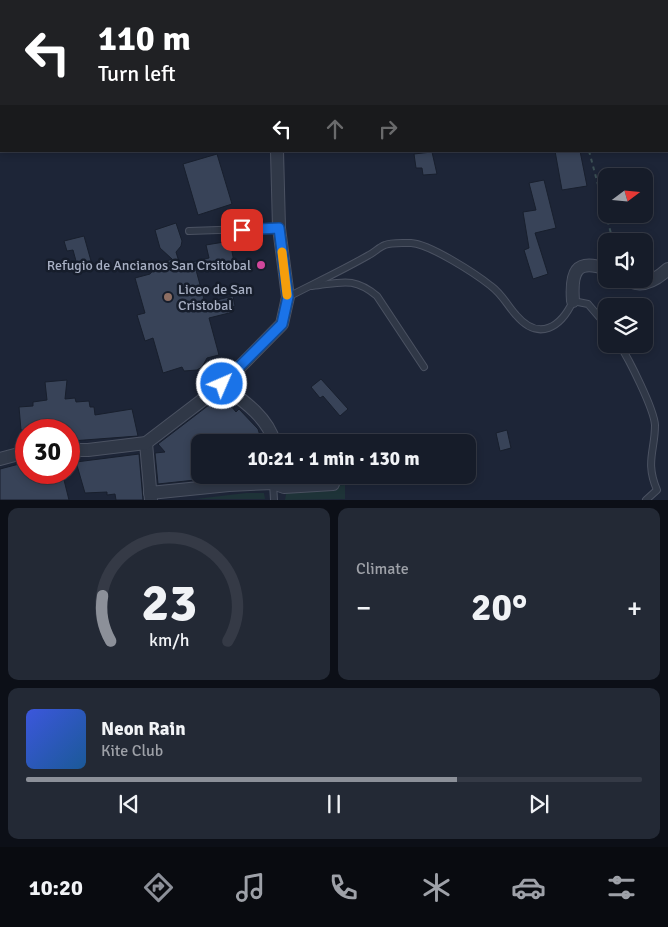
<!DOCTYPE html>
<meta charset="utf-8">
<style>
:root{--surface:#161c29;--page:#232935;--text:#f1f3f6;--muted:#9ea1a8;--line:#353a46;--accent:#8c9099}
body{margin:0;font-family:Signika,sans-serif;background:var(--page);color:var(--text);height:100vh;display:flex;flex-direction:column;font-size:19px;white-space:nowrap}
*{box-sizing:border-box;margin:0}
p{font-size:16px;color:var(--muted)}
.icon{flex:none;width:28px;height:28px;fill:none;stroke:currentColor;stroke-width:2;stroke-linecap:round;stroke-linejoin:round}
.map{position:relative;height:500px;overflow:hidden}
.sheet{display:flex;flex-direction:column;gap:8px;padding:8px;background:#0c0f17;flex:1}
.sheet>*{flex:none}
.top-card{position:absolute;left:0px;top:0px;width:669px;height:152px;box-shadow:0 2px 8px #0003,0 0 0 1px var(--line);background:#202124;color:#fff;overflow:hidden}
.needle{width:32px;rotate:74deg}
.buttons{position:absolute;left:598px;top:168px;display:grid;gap:10px}
.buttons a{display:grid;place-items:center;width:55px;height:55px;border-radius:10px;background:var(--surface);box-shadow:0 2px 8px #0003,0 0 0 1px var(--line);font-size:25px}
.speed{position:absolute;left:15px;top:419px;display:flex;gap:10px;font-size:25px;font-weight:700;text-align:center}
.speed>*{display:grid;place-content:center;width:65px;height:65px;border-radius:50%;background:var(--surface);box-shadow:0 2px 8px #0003,0 0 0 1px var(--line);line-height:1}
.speed .limit{border:8px solid #d22;background:#fff;color:#111}
.pin{position:absolute;display:grid;place-items:center;width:42px;height:42px;color:#fff;margin:-21px;border-radius:10px;box-shadow:0 2px 8px #0006}
.me{position:absolute;width:55px;margin:-28px;rotate:45deg;stroke-linejoin:round;filter:drop-shadow(0 0 4px #0008)}
.turn{display:flex;align-items:center;gap:18px;height:105px;padding:0 15px;font-size:22px}
.turn .icon{width:65px;height:65px;stroke-width:2.5}
.turn b{display:block;font-size:35px;line-height:42px}
.lanes{display:flex;align-items:center;height:48px;padding:0 15px;background:#0003;justify-content:center;gap:25px;direction:ltr}
.lanes .off{opacity:.35}
.big{font-size:38px;font-weight:700;line-height:1.1}
.sheet .widget{flex:1;display:flex;flex-direction:column;justify-content:center;gap:8px;min-width:0;padding:0 18px;border-radius:10px;background:var(--page)}
.sheet .dial{align-items:center;gap:0}
.dial svg{height:130px;overflow:visible;fill:none;stroke:var(--line);stroke-width:7;stroke-linecap:round;text-anchor:middle}
.dial text{fill:var(--text);stroke:none}
.song{display:flex;align-items:center;gap:15px}
.cover{width:60px;height:60px;border-radius:8px;background:linear-gradient(135deg,hsl(230 70% 55%),hsl(210 70% 35%))}
.played{height:5px;border-radius:2px;background:linear-gradient(90deg,var(--accent) 70%,var(--line) 70%)}
.keys{display:flex;justify-content:space-around;direction:ltr}
.heat{display:flex;justify-content:space-between;align-items:center;font-size:28px;direction:ltr}
.sheet .tiles{flex:1;display:grid;gap:8px;grid-template-columns:1fr 1fr}
.widget:last-child{grid-column:span 2}
.trip{position:absolute;left:191px;top:434px;width:285px;height:50px;border-radius:10px;background:var(--surface);box-shadow:0 2px 8px #0003,0 0 0 1px var(--line);font-weight:700;line-height:50px;text-align:center}
.tab-bar{display:flex;height:80px;justify-content:space-around;align-items:center;background:#090b10;color:var(--muted)}
.tab-bar .icon{width:35px;height:35px}
.tab-bar .selected{color:var(--accent)}
.tab-bar b{font-size:22px;color:var(--text)}
.map>svg:first-child{display:block}
.green{fill:#1e3338}
.building{fill:#384358;stroke:#181f2d}
.lines{fill:none;stroke-linecap:round;stroke-linejoin:round}
.lane-casing{stroke:#4b5262;stroke-width:8}
.street-casing{stroke:#4b5262;stroke-width:14}
.path{stroke:#3c5055;stroke-width:2;stroke-dasharray:4 4;stroke-linecap:butt}
.lane{stroke:#303847;stroke-width:6}
.street{stroke:#303847;stroke-width:12}
.route-casing{stroke:#114b97;stroke-width:12}
.route{stroke:#1a73e8;stroke-width:9}
.slow{stroke:#f59e0b;stroke-width:9}
.hotel-dot{fill:#d1479c;stroke:#161d2b;stroke-width:2}
.education-dot{fill:#8d6e63;stroke:#161d2b;stroke-width:2}
.labels{text-anchor:middle;dominant-baseline:central;stroke-width:5;stroke-linejoin:round;paint-order:stroke}
.poi-label{font-size:14px;fill:#a9b1c5;stroke:#161d2b;text-anchor:end}
</style>
<div class="map">
<svg width="668" height="500" viewBox="0 0 668 500">
<rect width="100%" height="100%" fill="#1d2537"/>
<g class="green">
<path d="M 345,485 L 345,499 L 285,500 L 287,489 Z"/>
<path d="M 246,493 L 264,493 L 265,499 L 196,499 Z"/>
</g>
<g class="building">
<path d="M 555,151 L 580,151 L 587,186 L 562,190 Z"/>
<path d="M 432,152 L 437,174 L 423,175 L 422,168 L 416,168 L 414,154 Z"/>
<path d="M 217,154 L 232,204 L 198,215 L 183,164 Z"/>
<path d="M 544,180 L 556,228 L 535,233 L 548,274 L 533,279 L 524,250 L 529,248 L 523,212 L 536,210 L 529,183 Z"/>
<path d="M 176,223 L 182,241 L 181,246 L 176,252 L 180,265 L 209,258 L 206,245 L 230,241 L 234,262 L 196,270 L 205,303 L 233,296 L 235,306 L 232,307 L 233,312 L 209,318 L 219,355 L 207,358 L 202,367 L 197,370 L 184,371 L 182,367 L 163,373 L 153,338 L 145,341 L 137,315 L 145,313 L 135,278 L 150,274 L 159,264 L 172,259 L 160,248 L 155,230 Z"/>
<path d="M 84,236 L 93,268 L 79,272 L 73,250 L 67,251 L 64,241 Z"/>
<path d="M 321,379 L 348,409 L 340,416 L 323,396 L 320,398 L 311,387 Z"/>
<path d="M 67,380 L 65,399 L 75,398 L 76,402 L 89,401 L 90,407 L 94,407 L 95,415 L 132,409 L 138,436 L 71,441 L 69,430 L 21,430 L 19,407 L 33,406 L 33,402 L 47,400 L 45,382 Z"/>
<path d="M 222,395 L 236,412 L 239,409 L 258,429 L 262,442 L 235,442 L 228,434 L 217,442 L 200,442 L 200,475 L 223,475 L 223,477 L 158,484 L 155,453 L 165,452 L 158,444 Z"/>
<path d="M 507,430 L 511,448 L 500,451 L 496,433 Z"/>
<path d="M 139,454 L 143,500 L 116,500 L 115,494 L 107,495 L 107,492 L 85,493 L 76,462 Z"/>
<path d="M 23,463 L 26,463 L 26,472 L 62,472 L 69,500 L 0,500 L 0,469 Z"/>
</g>
<g class="lines">
<defs>
<g id="lane">
<path d="M 189,231 L 279,228"/>
<path d="M 312,286 C 341,283 353,276 377,296 L 424,367"/>
<path d="M 288,297 C 315,283 343,270 369,255 C 375,252 379,247 385,245 C 391,242 404,243 411,243 C 430,244 476,274 491,286 C 502,294 507,305 516,315 C 539,342 561,327 573,301 L 588,304 L 606,325"/>
<path d="M 619,344 C 629,359 654,409 655,425 C 655,451 645,462 657,490 L 646,500"/>
<path d="M 273,483 L 274,500"/>
</g>
<g id="street">
<path d="M 307,1 L 307,0"/>
<path d="M 627,279 C 641,289 656,280 668,269"/>
<path d="M 573,301 C 571,273 575,258 606,269"/>
<path d="M 222,385 C 241,399 268,417 274,442"/>
<path d="M 146,443 L 151,500"/>
<path d="M 69,450 L 88,450 L 146,443 L 222,385 L 282,324 L 288,297 L 279,228 L 277,151"/>
<path d="M 0,459 L 26,452"/>
<path d="M 150,493 L 229,485 L 273,483 L 284,487 L 333,484"/>
</g>
</defs>
<use href="#lane" class="lane-casing"/>
<use href="#street" class="street-casing"/>
<g class="path">
<path d="M 593,1 L 593,0"/>
<path d="M 668,45 L 668,42"/>
<path d="M 668,141 L 668,142"/>
<path d="M 589,151 L 613,241"/>
</g>
<use href="#lane" class="lane"/>
<use href="#street" class="street"/>
</g>
<g class="lines">
<defs>
<path id="route" d="M 222,384 L 282,324 L 288,297 L 279,228 L 242,230"/>
</defs>
<use href="#route" class="route-casing"/>
<use href="#route" class="route"/>
<path class="slow" d="M 282,252 L 287,295"/>
</g>
<circle class="hotel-dot" cx="261" cy="265" r="5"/>
<circle class="education-dot" cx="168" cy="297" r="5"/>
<g class="labels">
<g class="poi-label">
<text x="251" y="265">Refugio de Ancianos San Crsitobal</text>
<text x="178" y="289" text-anchor="start">Liceo de San<tspan x="178" dy="16">Cristobal</tspan></text>
</g>
</g>
</svg>
<div class="buttons">
<a><svg class="needle" viewBox="-14 -14 28 28"><path d="M0-13l5 13h-10z" fill="#e53935"/><path d="M0 13l5-13h-10z" fill="#9ea1a8"/></svg></a>
<a><svg class="icon" aria-label="sound" viewBox="0 0 24 24"><path d="M4 9h4l5-4v14l-5-4H4zM17 9q2 3 0 6"/></svg></a>
<a><svg class="icon" aria-label="layers" viewBox="0 0 24 24"><path d="M12 4l9 5-9 5-9-5zM3 14l9 5 9-5"/></svg></a>
</div>
<div class="speed"><div class="limit">30</div></div>
<div class="pin" style="left:242px;top:230px;background:#d93025"><svg class="icon" aria-label="arrive" viewBox="0 0 24 24"><path d="M6 21V4h12l-3 4 3 4H6"/></svg></div>
<svg class="me" style="left:222px;top:384px" viewBox="-20 -20 40 40"><circle r="17" fill="#1a73e8" stroke="#fff" stroke-width="3"/><path d="M0-11L8 9 0 5-8 9z" fill="#fff"/></svg>
<div class="trip">10:21 · 1 min · 130 m</div>
<div class="top-card">
<div class="turn"><svg class="icon" aria-label="left" viewBox="0 0 24 24"><path d="M17 20v-9H6M10 6l-5 5 5 5"/></svg><div><b>110 m</b>Turn left</div></div>
<div class="lanes"><svg class="icon" aria-label="left" viewBox="0 0 24 24"><path d="M17 20v-9H6M10 6l-5 5 5 5"/></svg><svg class="icon off" aria-label="ahead" viewBox="0 0 24 24"><path d="M12 20V5M6 11l6-6 6 6"/></svg><svg class="icon off" aria-label="right" viewBox="0 0 24 24"><path d="M7 20v-9h11M14 6l5 5-5 5"/></svg></div>
</div>
</div>
<section class="sheet">
<div class="tiles">
<div class="widget dial"><svg viewBox="0 0 100 80">
<path d="M14 69A42 42 0 1 1 86 69"/>
<path d="M14 69A42 42 0 0 1 9 41" stroke="#8c9099"/>
<text x="50" y="56" font-size="32" font-weight="700">23</text>
<text x="50" y="72" font-size="11">km/h</text>
</svg></div>
<div class="widget"><p>Climate</p>
<div class="heat"><a>−</a><b class="big">20°</b><a>+</a></div>
</div>
<div class="widget">
<div class="song"><i class="cover"></i><div><b>Neon Rain</b><p>Kite Club</p></div></div>
<div class="played"></div>
<div class="keys"><svg class="icon" aria-label="previous" viewBox="0 0 24 24"><path d="M18 5L8 12l10 7zM5 5v14"/></svg><svg class="icon" aria-label="pause" viewBox="0 0 24 24"><path d="M8 5v14M16 5v14"/></svg><svg class="icon" aria-label="next" viewBox="0 0 24 24"><path d="M6 5l10 7-10 7zM19 5v14"/></svg></div>
</div>
</div>
</section>
<nav class="tab-bar">
<b>10:20</b>
<svg class="icon selected" aria-label="directions" viewBox="0 0 24 24"><path d="M12 3l9 9-9 9-9-9zM9 14v-3h6M13 9l2 2-2 2"/></svg>
<svg class="icon" aria-label="music" viewBox="0 0 24 24"><path d="M9 18V5l10-2v13"/><circle cx="6" cy="18" r="3"/><circle cx="16" cy="16" r="3"/></svg>
<svg class="icon" aria-label="phone" viewBox="0 0 24 24"><path d="M5 4h4l2 5-3 2q2 4 5 5l2-3 5 2v4C11 20 4 13 5 4z"/></svg>
<svg class="icon" aria-label="climate" viewBox="0 0 24 24"><path d="M12 3v18M4 7l16 10M4 17L20 7"/></svg>
<svg class="icon" aria-label="car" viewBox="0 0 24 24"><path d="M5 17H2v-5l4-1 3-4h7l3 4 3 1v5h-3M9 17h6M6 11h13"/><circle cx="7" cy="17" r="2"/><circle cx="17" cy="17" r="2"/></svg>
<svg class="icon" aria-label="filters" viewBox="0 0 24 24"><path d="M4 7h16M4 17h16"/><circle cx="9" cy="7" r="2"/><circle cx="15" cy="17" r="2"/></svg>
</nav>
